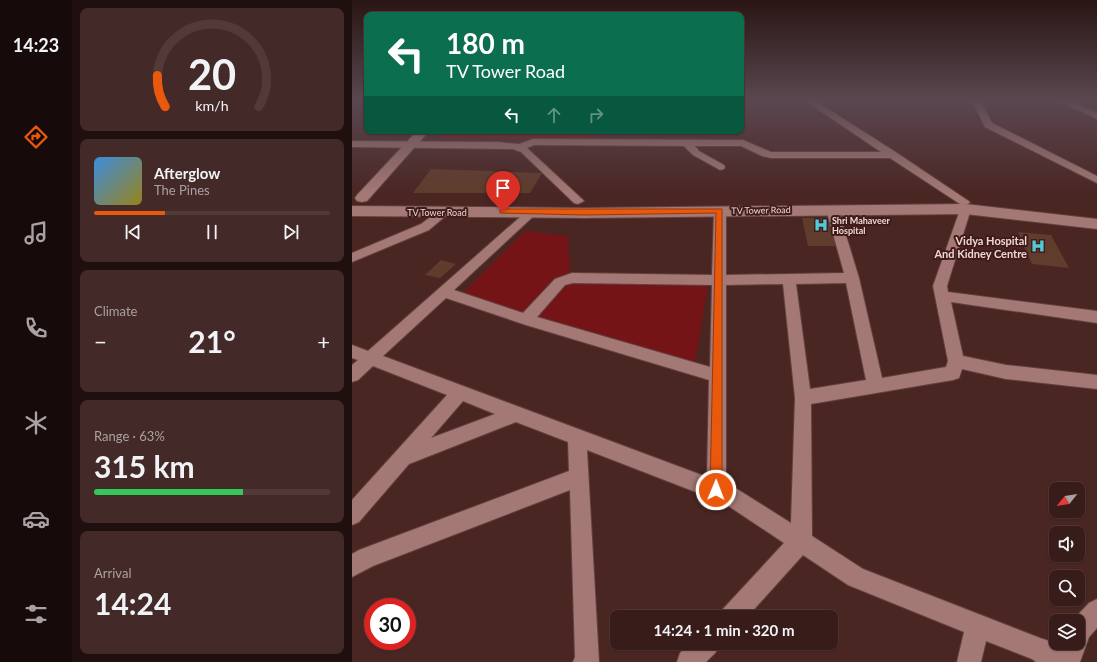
<!DOCTYPE html>
<meta charset="utf-8">
<style>
:root{--surface:#381c1a;--page:#432927;--text:#f1f3f6;--muted:#aba1a2;--line:#523a39;--accent:#ea580c}
body{margin:0;font-family:Lato,sans-serif;background:var(--page);color:var(--text);height:100vh;display:flex;flex-direction:column;font-size:15px;white-space:nowrap}
*{box-sizing:border-box;margin:0}
p{font-size:13px;color:var(--muted)}
.icon{flex:none;width:22px;height:22px;fill:none;stroke:currentColor;stroke-width:2;stroke-linecap:round;stroke-linejoin:round}
.map{position:relative;flex:1;overflow:hidden}
.details{display:flex;flex-direction:column;gap:8px;padding:8px;background:#1f0f0e;width:280px}
.details>*{flex:none}
.top-card{position:absolute;left:12px;top:12px;width:380px;height:122px;border-radius:8px;box-shadow:0 1px 3px #0004,0 0 0 1px var(--line);background:#0b6e4f;color:#fff;overflow:hidden}
.needle{width:26px;rotate:240deg}
.fabs{position:absolute;left:697px;top:482px;display:grid;gap:8px}
.fabs a{display:grid;place-items:center;width:36px;height:36px;border-radius:8px;background:var(--surface);box-shadow:0 1px 3px #0004,0 0 0 1px var(--line);font-size:20px}
.speed{position:absolute;left:12px;top:598px;display:flex;gap:8px;font-size:20px;font-weight:700;text-align:center}
.speed>*{display:grid;place-content:center;width:52px;height:52px;border-radius:50%;background:var(--surface);box-shadow:0 1px 3px #0004,0 0 0 1px var(--line);line-height:1}
.speed .limit{border:6px solid #d22;background:#fff;color:#111}
.pin{position:absolute;display:grid;place-items:center;width:34px;height:34px;color:#fff;margin:-41px -17px;border-radius:50% 50% 50% 0;rotate:-45deg;box-shadow:0 0 4px #0007}
.pin .icon{rotate:45deg}
.me{position:absolute;width:44px;margin:-22px;rotate:1deg;stroke-linejoin:round;filter:drop-shadow(0 0 3px #0008)}
.turn{display:flex;align-items:center;gap:14px;height:84px;padding:0 16px;font-size:18px}
.turn .icon{width:52px;height:52px;stroke-width:2.5}
.turn b{display:block;font-size:28px;line-height:34px}
.lanes{display:flex;align-items:center;height:38px;padding:0 16px;background:#0003;justify-content:center;gap:20px;direction:ltr}
.lanes .off{opacity:.35}
.big{font-size:30px;font-weight:700;line-height:1.1}
.details .card{flex:1;display:flex;flex-direction:column;justify-content:center;gap:6px;min-width:0;padding:0 14px;border-radius:8px;background:var(--page)}
.details .dial{align-items:center;gap:0}
.dial svg{height:104px;overflow:visible;fill:none;stroke:var(--line);stroke-width:7;stroke-linecap:round;text-anchor:middle}
.dial text{fill:var(--text);stroke:none}
.song{display:flex;align-items:center;gap:12px}
.cover{width:48px;height:48px;border-radius:6px;background:linear-gradient(135deg,hsl(210 70% 55%),hsl(50 70% 35%))}
.played{height:4px;border-radius:2px;background:linear-gradient(90deg,var(--accent) 30%,var(--line) 30%)}
.keys{display:flex;justify-content:space-around;direction:ltr}
.heat{display:flex;justify-content:space-between;align-items:center;font-size:22px;direction:ltr}
.charge{height:6px;border-radius:3px;background:linear-gradient(90deg,#34c759 63%,var(--line) 0)}
.trip{position:absolute;left:258px;top:610px;width:228px;height:40px;border-radius:8px;background:var(--surface);box-shadow:0 1px 3px #0004,0 0 0 1px var(--line);font-weight:700;line-height:40px;text-align:center}
main{display:flex;flex:1;min-height:0}
.dock{display:flex;flex-direction:column;width:72px;justify-content:space-around;align-items:center;background:#160b0a;color:var(--muted)}
.dock .icon{width:28px;height:28px}
.dock .active{color:var(--accent)}
.dock b{font-size:18px;color:var(--text)}
.map>svg:first-child{display:block}
.green{fill:#741417}
.building{fill:#5f3c2c}
.lines{fill:none;stroke-linecap:round;stroke-linejoin:round}
.minor-casing{stroke:#614240;stroke-width:2}
.tertiary-casing{stroke:#614240;stroke-width:2}
.secondary-casing{stroke:#614240;stroke-width:2}
.minor{fill:#a47874;fill-rule:evenodd}
.tertiary{fill:#a47874;fill-rule:evenodd}
.secondary{fill:#a47874;fill-rule:evenodd}
.route{fill:#ea580c;stroke:#983908}
.labels{text-anchor:middle;dominant-baseline:central;stroke-width:4;stroke-linejoin:round;paint-order:stroke}
.far-street-label{font-size:9px;fill:#f0d7d5;stroke:#3f1c1a}
.far-poi-label{font-size:9px;font-weight:bold;fill:#f0d7d5;stroke:#3f1c1a;text-anchor:start}
.poi-label{font-size:11px;font-weight:bold;fill:#f0d7d5;stroke:#3f1c1a;text-anchor:end}
</style>
<main>
<nav class="dock">
<b>14:23</b>
<svg class="icon active" aria-label="directions" viewBox="0 0 24 24"><path d="M12 3l9 9-9 9-9-9zM9 14v-3h6M13 9l2 2-2 2"/></svg>
<svg class="icon" aria-label="music" viewBox="0 0 24 24"><path d="M9 18V5l10-2v13"/><circle cx="6" cy="18" r="3"/><circle cx="16" cy="16" r="3"/></svg>
<svg class="icon" aria-label="phone" viewBox="0 0 24 24"><path d="M5 4h4l2 5-3 2q2 4 5 5l2-3 5 2v4C11 20 4 13 5 4z"/></svg>
<svg class="icon" aria-label="climate" viewBox="0 0 24 24"><path d="M12 3v18M4 7l16 10M4 17L20 7"/></svg>
<svg class="icon" aria-label="car" viewBox="0 0 24 24"><path d="M5 17H2v-5l4-1 3-4h7l3 4 3 1v5h-3M9 17h6M6 11h13"/><circle cx="7" cy="17" r="2"/><circle cx="17" cy="17" r="2"/></svg>
<svg class="icon" aria-label="filters" viewBox="0 0 24 24"><path d="M4 7h16M4 17h16"/><circle cx="9" cy="7" r="2"/><circle cx="15" cy="17" r="2"/></svg>
</nav>
<section class="details">
<div class="card dial"><svg viewBox="0 0 100 80">
<path d="M14 69A42 42 0 1 1 86 69"/>
<path d="M14 69A42 42 0 0 1 8 45" stroke="#ea580c"/>
<text x="50" y="56" font-size="32" font-weight="700">20</text>
<text x="50" y="72" font-size="11">km/h</text>
</svg></div>
<div class="card">
<div class="song"><i class="cover"></i><div><b>Afterglow</b><p>The Pines</p></div></div>
<div class="played"></div>
<div class="keys"><svg class="icon" aria-label="previous" viewBox="0 0 24 24"><path d="M18 5L8 12l10 7zM5 5v14"/></svg><svg class="icon" aria-label="pause" viewBox="0 0 24 24"><path d="M8 5v14M16 5v14"/></svg><svg class="icon" aria-label="next" viewBox="0 0 24 24"><path d="M6 5l10 7-10 7zM19 5v14"/></svg></div>
</div>
<div class="card"><p>Climate</p>
<div class="heat"><a>−</a><b class="big">21°</b><a>+</a></div>
</div>
<div class="card"><p>Range · 63%</p><b class="big">315 km</b><div class="charge"></div></div>
<div class="card"><p>Arrival</p><b class="big">14:24</b></div>
</section>
<div class="map">
<svg width="745" height="662" viewBox="0 0 745 662">
<rect width="100%" height="100%" fill="#4a2623"/>
<g class="green">
<path d="M 92,131 L 246,131 L 242,140 L 86,138 Z"/>
<path d="M 173,231 L 216,236 L 218,273 L 357,279 L 343,363 L 185,321 L 111,293 Z"/>
</g>
<g class="building">
<path d="M 79,169 L 190,173 L 178,193 L 61,193 Z"/>
<path d="M 450,218 L 477,218 L 485,246 L 456,246 Z"/>
<path d="M 666,232 L 699,235 L 717,268 L 680,264 Z"/>
<path d="M 89,260 L 104,264 L 88,278 L 73,275 Z"/>
</g>
<g class="lines">
<defs>
<g id="minor">
<path d="M 452,100 L 462,100 L 545,153 L 618,202 L 616,204 L 608,204 L 538,158 L 419,158 L 410,156 L 389,146 L 343,146 L 347,151 L 372,165 L 373,167 L 372,169 L 368,170 L 341,155 L 332,146 L 182,145 L 175,148 L 230,199 L 232,201 L 226,204 L 222,203 L 169,152 L 161,149 L 0,147 L 0,141 L 146,142 L 167,144 L 181,139 L 391,140 L 419,152 L 529,152 Z"/>
<path d="M 620,100 L 628,100 L 640,123 L 745,176 L 745,183 L 633,127 Z"/>
<path d="M 704,100 L 715,100 L 745,113 L 745,119 Z"/>
<path d="M 480,206 L 484,207 L 486,209 L 507,278 L 530,378 L 594,367 L 596,361 L 581,286 L 609,207 L 617,207 L 619,209 L 595,286 L 596,292 L 745,311 L 745,323 L 599,302 L 611,356 L 654,365 L 745,375 L 745,389 L 654,379 L 610,369 L 607,378 L 601,380 L 459,404 L 460,536 L 511,569 L 688,638 L 697,641 L 708,650 L 711,643 L 726,643 L 726,621 L 720,621 L 737,603 L 745,599 L 745,628 L 737,637 L 728,662 L 684,662 L 680,659 L 634,641 L 629,662 L 605,662 L 612,632 L 496,585 L 451,555 L 395,617 L 367,617 L 371,609 L 432,543 L 372,503 L 235,450 L 247,662 L 221,662 L 223,657 L 218,490 L 21,566 L 0,577 L 0,554 L 7,550 L 217,471 L 216,442 L 164,422 L 57,464 L 7,522 L 0,525 L 0,500 L 95,395 L 21,366 L 6,380 L 0,382 L 0,365 L 6,360 L 0,358 L 0,345 L 16,351 L 176,210 L 184,210 L 186,212 L 102,290 L 171,313 L 203,279 L 220,273 L 360,275 L 362,211 L 364,209 L 372,209 L 374,211 L 374,275 L 492,273 L 474,209 L 476,207 ZM 221,283 L 360,285 L 358,367 L 185,317 L 213,285 ZM 494,283 L 514,380 L 458,389 L 444,284 ZM 431,284 L 443,398 L 439,523 L 385,489 L 374,485 L 374,285 ZM 94,298 L 174,325 L 357,380 L 355,477 L 31,356 ZM 111,401 L 143,414 L 79,438 Z"/>
<path d="M 92,209 L 96,210 L 98,212 L 96,214 L 77,230 L 0,262 L 0,253 L 69,224 L 88,210 Z"/>
<path d="M 338,643 L 367,643 L 364,652 L 354,662 L 325,662 L 328,653 Z"/>
</g>
<path id="tertiary" d="M 65,131 L 77,131 L 15,201 L 10,202 L 5,201 L 3,198 L 5,195 Z"/>
<path id="secondary" d="M 613,204 L 745,219 L 745,229 L 613,214 L 232,218 L 0,216 L 0,206 L 232,208 Z"/>
</defs>
<use href="#minor" class="minor-casing"/>
<use href="#tertiary" class="tertiary-casing"/>
<use href="#secondary" class="secondary-casing"/>
<use href="#minor" class="minor"/>
<use href="#tertiary" class="tertiary"/>
<use href="#secondary" class="secondary"/>
</g>
<linearGradient id="sky" x2="0" y2="1"><stop stop-color="#291513"/><stop offset="0.52" stop-color="#5a4750"/><stop offset="1" stop-color="#5a4750" stop-opacity="0"/></linearGradient>
<rect width="745" height="193" fill="url(#sky)"/>
<path class="route" d="M 151,209 L 370,209 L 370,490 L 368,495 L 364,496 L 360,495 L 358,490 L 364,213 L 232,215 L 148,213 L 148,210 Z"/>
<defs>
<symbol id="hospital-bare" viewBox="-9 -9 18 18"><path d="M-5-5h3v3.5h4V-5h3V5h-3V1.5h-4V5h-3Z" fill="#52cbd8" stroke="#3f1c1a" stroke-width="2.5" paint-order="stroke"/></symbol>
</defs>
<g fill-rule="evenodd">
<use href="#hospital-bare" x="459" y="215" width="20" height="20"/>
<use href="#hospital-bare" x="676" y="236" width="20" height="20"/>
</g>
<g class="labels">
<g class="far-street-label">
<text transform="translate(409 210) rotate(-1)">TV Tower Road</text>
<text x="85" y="212">TV Tower Road</text>
</g>
<g class="far-poi-label">
<text x="480" y="220">Shri Mahaveer<tspan x="480" dy="10">Hospital</tspan></text>
</g>
<g class="poi-label">
<text x="675" y="240">Vidya Hospital<tspan x="675" dy="13">And Kidney Centre</tspan></text>
</g>
</g>
</svg>
<div class="fabs">
<a><svg class="needle" viewBox="-14 -14 28 28"><path d="M0-13l5 13h-10z" fill="#e53935"/><path d="M0 13l5-13h-10z" fill="#aba1a2"/></svg></a>
<a><svg class="icon" aria-label="sound" viewBox="0 0 24 24"><path d="M4 9h4l5-4v14l-5-4H4zM17 9q2 3 0 6"/></svg></a>
<a><svg class="icon" aria-label="search" viewBox="0 0 24 24"><circle cx="10" cy="10" r="6"/><path d="M15 15l6 6"/></svg></a>
<a><svg class="icon" aria-label="layers" viewBox="0 0 24 24"><path d="M12 4l9 5-9 5-9-5zM3 14l9 5 9-5"/></svg></a>
</div>
<div class="speed"><div class="limit">30</div></div>
<div class="pin" style="left:151px;top:212px;background:#d93025"><svg class="icon" aria-label="arrive" viewBox="0 0 24 24"><path d="M6 21V4h12l-3 4 3 4H6"/></svg></div>
<svg class="me" style="left:364px;top:490px" viewBox="-20 -20 40 40"><circle r="17" fill="#ea580c" stroke="#fff" stroke-width="3"/><path d="M0-11L8 9 0 5-8 9z" fill="#fff"/></svg>
<div class="trip">14:24 · 1 min · 320 m</div>
<div class="top-card">
<div class="turn"><svg class="icon" aria-label="left" viewBox="0 0 24 24"><path d="M17 20v-9H6M10 6l-5 5 5 5"/></svg><div><b>180 m</b>TV Tower Road</div></div>
<div class="lanes"><svg class="icon" aria-label="left" viewBox="0 0 24 24"><path d="M17 20v-9H6M10 6l-5 5 5 5"/></svg><svg class="icon off" aria-label="ahead" viewBox="0 0 24 24"><path d="M12 20V5M6 11l6-6 6 6"/></svg><svg class="icon off" aria-label="right" viewBox="0 0 24 24"><path d="M7 20v-9h11M14 6l5 5-5 5"/></svg></div>
</div>
</div>
</main>
